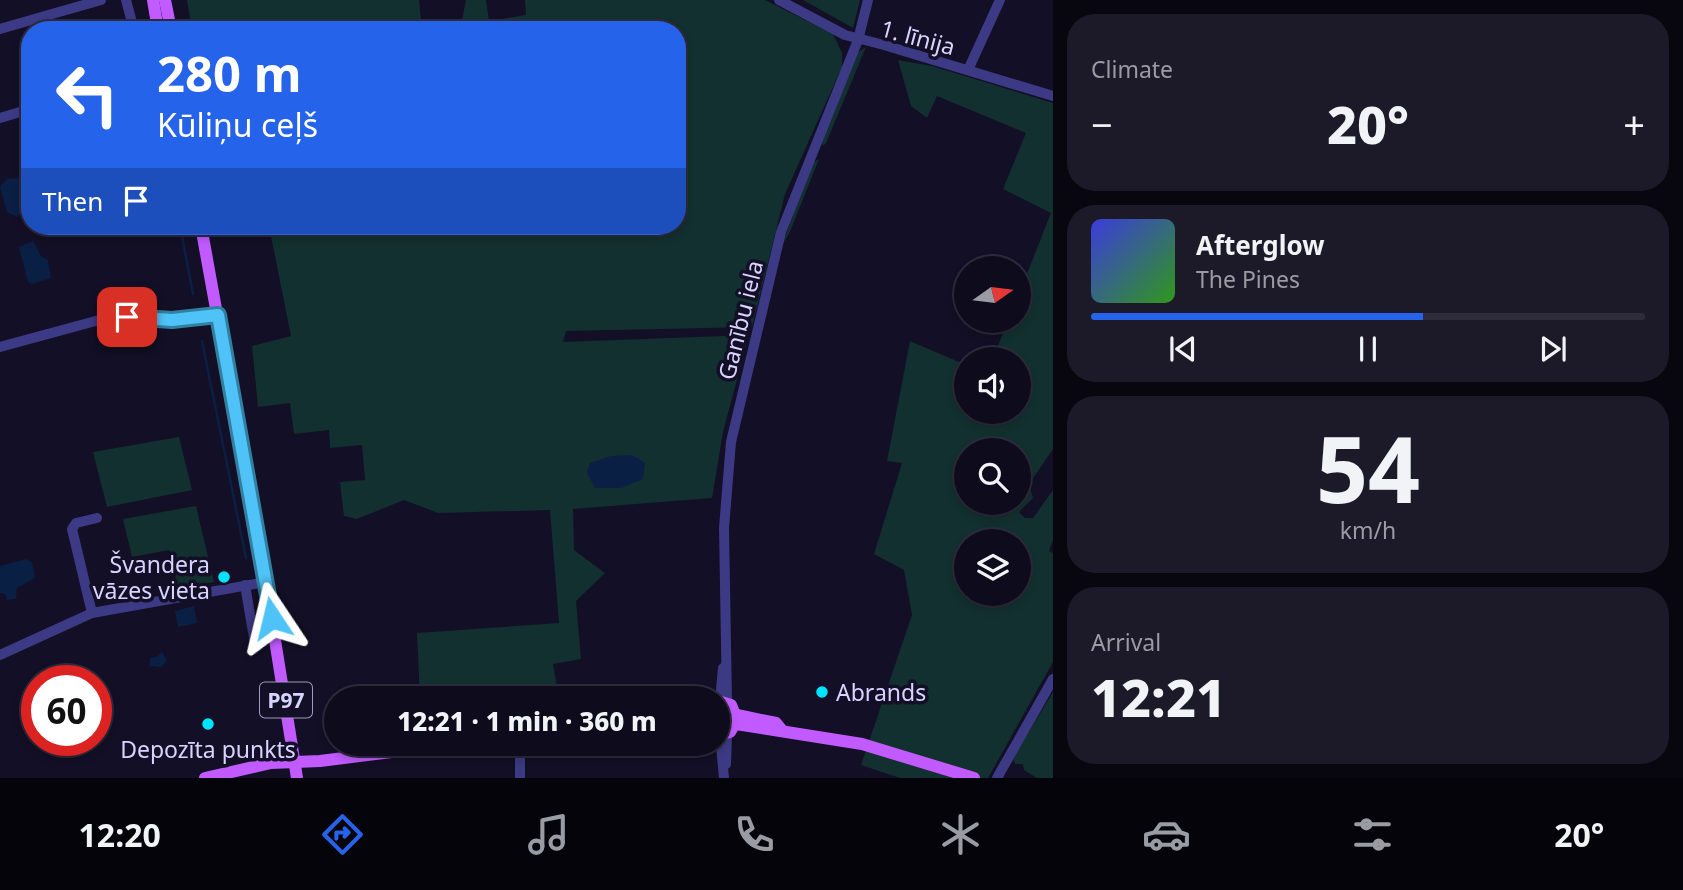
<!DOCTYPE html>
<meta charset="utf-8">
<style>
:root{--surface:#0e0b1c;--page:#1c1929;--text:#f1f3f6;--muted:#9b9ba3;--line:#2e2b3b;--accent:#2563eb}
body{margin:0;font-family:"Noto Sans",sans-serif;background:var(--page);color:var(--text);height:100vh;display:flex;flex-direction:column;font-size:26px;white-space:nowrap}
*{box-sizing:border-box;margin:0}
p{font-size:23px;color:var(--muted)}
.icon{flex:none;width:38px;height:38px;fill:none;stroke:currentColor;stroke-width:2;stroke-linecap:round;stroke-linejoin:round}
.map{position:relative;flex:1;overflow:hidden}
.sheet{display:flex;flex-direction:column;gap:14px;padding:14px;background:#08060f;width:630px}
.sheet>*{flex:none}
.top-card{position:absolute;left:21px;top:21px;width:665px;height:214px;border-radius:28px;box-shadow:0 4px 10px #0003,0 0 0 2px var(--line);background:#2563eb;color:#fff;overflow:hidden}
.needle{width:46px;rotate:76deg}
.tools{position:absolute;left:954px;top:256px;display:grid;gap:14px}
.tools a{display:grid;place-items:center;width:77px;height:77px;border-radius:50%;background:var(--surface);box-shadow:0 4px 10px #0003,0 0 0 2px var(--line);font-size:35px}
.speed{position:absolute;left:21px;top:665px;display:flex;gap:14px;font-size:35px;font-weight:700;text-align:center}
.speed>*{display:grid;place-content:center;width:91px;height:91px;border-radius:50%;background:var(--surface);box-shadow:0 4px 10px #0003,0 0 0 2px var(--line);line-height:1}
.speed .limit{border:10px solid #d22;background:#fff;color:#111}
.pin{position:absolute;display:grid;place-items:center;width:60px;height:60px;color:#fff;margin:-30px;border-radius:14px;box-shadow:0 4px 10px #0006}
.me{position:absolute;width:77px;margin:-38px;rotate:350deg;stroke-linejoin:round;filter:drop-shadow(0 0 5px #0008)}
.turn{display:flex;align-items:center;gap:24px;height:147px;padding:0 21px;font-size:32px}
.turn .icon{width:91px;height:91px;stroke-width:2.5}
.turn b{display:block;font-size:49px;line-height:60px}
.then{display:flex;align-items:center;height:66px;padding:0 21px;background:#0003;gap:14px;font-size:26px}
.big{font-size:52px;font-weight:800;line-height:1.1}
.sheet .tile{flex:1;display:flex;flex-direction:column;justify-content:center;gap:10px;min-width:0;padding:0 24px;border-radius:28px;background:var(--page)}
.sheet .dial{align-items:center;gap:0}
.dial b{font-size:91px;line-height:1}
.song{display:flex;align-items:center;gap:21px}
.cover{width:84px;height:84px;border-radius:10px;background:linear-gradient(135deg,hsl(240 70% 55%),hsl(110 70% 35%))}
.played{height:7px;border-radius:4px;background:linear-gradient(90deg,var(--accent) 60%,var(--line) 60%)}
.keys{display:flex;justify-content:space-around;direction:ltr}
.heat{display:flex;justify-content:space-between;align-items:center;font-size:38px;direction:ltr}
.trip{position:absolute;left:324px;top:686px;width:406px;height:70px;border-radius:35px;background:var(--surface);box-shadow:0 4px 10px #0003,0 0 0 2px var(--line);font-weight:800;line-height:70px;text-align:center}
.tab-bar{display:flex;height:112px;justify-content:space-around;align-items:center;background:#06040b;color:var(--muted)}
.tab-bar .icon{width:49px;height:49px}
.tab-bar .active{color:var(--accent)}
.tab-bar b{font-size:32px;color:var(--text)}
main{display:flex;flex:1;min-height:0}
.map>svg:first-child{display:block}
.green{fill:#12302f;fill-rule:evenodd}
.water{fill:#0a1f44}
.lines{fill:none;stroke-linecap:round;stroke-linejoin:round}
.stream{stroke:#0a1f44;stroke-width:2.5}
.minor{stroke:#3d3a85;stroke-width:10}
.major{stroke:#c25bff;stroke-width:12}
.route-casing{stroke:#337fa1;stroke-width:18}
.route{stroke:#4fc3f7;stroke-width:12}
.poi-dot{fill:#00e5ff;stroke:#130f26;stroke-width:2.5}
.labels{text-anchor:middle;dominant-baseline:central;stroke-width:7;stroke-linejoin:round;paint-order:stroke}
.shield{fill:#130f26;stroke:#9e99be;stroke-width:2}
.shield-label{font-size:21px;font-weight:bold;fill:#d9d4ff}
.street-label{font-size:23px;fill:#d9d4ff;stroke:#130f26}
.poi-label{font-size:23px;fill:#d9d4ff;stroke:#130f26;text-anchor:end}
</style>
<main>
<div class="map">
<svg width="1053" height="778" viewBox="0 0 1053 778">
<rect width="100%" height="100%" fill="#130f26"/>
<g class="green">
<path d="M 187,0 L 419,0 L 422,30 L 192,30 Z"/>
<path d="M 466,0 L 486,0 L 489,21 L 526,15 L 525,0 L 765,0 L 833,34 L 842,53 L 842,67 L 785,194 L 752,327 L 566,331 L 563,342 L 749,335 L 723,432 L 712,498 L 573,509 L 574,550 L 605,573 L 576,601 L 581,659 L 553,664 L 559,698 L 420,698 L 417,633 L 559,623 L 550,510 L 438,513 L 404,500 L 357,519 L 344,516 L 340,482 L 365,480 L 362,445 L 330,448 L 329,430 L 294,434 L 290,403 L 258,407 L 252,346 L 291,336 L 269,226 L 677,226 L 677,30 L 460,30 Z"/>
<path d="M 803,0 L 860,0 L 853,28 Z"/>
<path d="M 866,47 L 826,143 L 823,146 L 822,140 L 857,53 Z"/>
<path d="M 898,60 L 932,66 L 1053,103 L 1053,449 L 1029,484 L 1033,498 L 1019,512 L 1025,518 L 1033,518 L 1053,490 L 1053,540 L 1049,551 L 1053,553 L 1053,662 L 988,778 L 900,778 L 861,765 L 912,615 L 904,570 L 874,554 L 902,463 L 887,461 L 910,341 L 966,365 L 966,411 L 1018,411 L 1018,359 L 993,359 L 1008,320 L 1018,320 L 1019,294 L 1051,213 L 1003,189 L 1026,133 L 937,96 L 927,118 L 911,106 ZM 966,450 L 1018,450 L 1018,502 L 966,502 ZM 966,541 L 1018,541 L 1018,593 L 966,593 Z"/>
<path d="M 819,159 L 789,234 L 783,243 L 812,163 Z"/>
<path d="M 179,437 L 192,490 L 107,507 L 93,452 Z"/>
<path d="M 196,506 L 214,582 L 178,588 L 169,550 L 132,557 L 123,519 Z"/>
<path d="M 1053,692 L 1053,778 L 1037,778 L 1024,770 L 1023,764 L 1015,764 L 1013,758 Z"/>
<path d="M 718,708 L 729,711 L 731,718 L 726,728 L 718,729 Z"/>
</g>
<g class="water">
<path d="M 30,164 L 30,203 L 17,217 L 7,212 L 0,187 L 7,179 L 19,178 Z"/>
<path d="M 33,241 L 41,256 L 48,260 L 51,278 L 32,284 L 28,282 L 19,247 Z"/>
<path d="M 632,455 L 645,463 L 643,479 L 621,488 L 595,488 L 587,473 L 590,463 L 611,456 Z"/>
<path d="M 26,559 L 32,562 L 35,578 L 17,588 L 16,599 L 7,600 L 5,594 L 0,593 L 0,566 Z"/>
<path d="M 194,606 L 197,623 L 178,627 L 175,611 Z"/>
<path d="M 162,651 L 167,661 L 161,667 L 150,666 L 150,658 L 157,657 Z"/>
</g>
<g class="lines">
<g class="stream">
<path d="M 180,226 L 193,294"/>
<path d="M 202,341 L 246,558"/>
</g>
<g class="minor">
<path d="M 126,0 L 134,30"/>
<path d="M 779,0 L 845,35 L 884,45 L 1053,96"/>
<path d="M 0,29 L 101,0"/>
<path d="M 968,70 L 1000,0"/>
<path d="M 0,118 L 30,109"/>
<path d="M 0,347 L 103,319 L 127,317 L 172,320 L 218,315"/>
<path d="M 245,585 L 255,644"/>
<path d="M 92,613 L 72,529 L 76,523 L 97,518"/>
<path d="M 0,655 L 92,613 L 266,582"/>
<path d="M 720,701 L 723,668"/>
<path d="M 727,702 L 724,528 L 731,442 L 781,232 L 858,40 L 868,0"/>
<path d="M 720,735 L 724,778"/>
<path d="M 520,744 L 520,778"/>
<path d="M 726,764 L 727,734"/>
<path d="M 997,778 L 1053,679"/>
</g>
<g class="major">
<path d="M 153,0 L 158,30"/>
<path d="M 165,0 L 171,30"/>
<path d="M 201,226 L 268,596 L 297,778"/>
<path d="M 718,701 L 731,705 L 737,720 L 730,732 L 718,735"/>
<path d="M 737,715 L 776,723 L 781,729"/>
<path d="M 736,724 L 862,744 L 974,778"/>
<path d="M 205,778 L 271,763 L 320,761 L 455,744"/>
</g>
</g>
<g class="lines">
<defs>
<path id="route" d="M 127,317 L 172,320 L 218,315 L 272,618"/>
</defs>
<use href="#route" class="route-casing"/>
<use href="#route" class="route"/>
</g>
<g class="poi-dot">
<circle cx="224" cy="577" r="7"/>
<circle cx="822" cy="692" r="7"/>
<circle cx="208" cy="724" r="7"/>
</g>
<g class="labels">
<rect class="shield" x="260" y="682.5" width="52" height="35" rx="5"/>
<g class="shield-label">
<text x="286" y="700">P97</text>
</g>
<g class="street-label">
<text transform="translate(918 37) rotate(15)">1. līnija</text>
<text transform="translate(740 320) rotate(-76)">Ganību iela</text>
</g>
<g class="poi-label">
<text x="210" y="564">Švandera<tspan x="210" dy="26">vāzes vieta</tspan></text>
<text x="836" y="692" text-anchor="start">Abrands</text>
<text x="208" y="749" text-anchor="middle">Depozīta punkts</text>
</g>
</g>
</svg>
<div class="tools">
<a><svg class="needle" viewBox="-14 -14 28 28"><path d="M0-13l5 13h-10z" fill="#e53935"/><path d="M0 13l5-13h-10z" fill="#9b9ba3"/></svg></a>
<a><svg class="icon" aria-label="sound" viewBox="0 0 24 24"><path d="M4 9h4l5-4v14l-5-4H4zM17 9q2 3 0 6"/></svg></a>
<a><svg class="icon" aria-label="search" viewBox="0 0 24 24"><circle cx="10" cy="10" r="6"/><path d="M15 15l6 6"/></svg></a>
<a><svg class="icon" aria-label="layers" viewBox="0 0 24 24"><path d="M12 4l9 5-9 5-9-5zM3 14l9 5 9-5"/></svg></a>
</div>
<div class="speed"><div class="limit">60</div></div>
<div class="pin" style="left:127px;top:317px;background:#d93025"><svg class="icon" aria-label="arrive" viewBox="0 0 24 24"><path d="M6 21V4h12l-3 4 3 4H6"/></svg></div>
<svg class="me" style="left:272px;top:618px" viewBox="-20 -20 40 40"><path d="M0-17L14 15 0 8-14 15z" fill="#4fc3f7" stroke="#fff" stroke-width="4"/></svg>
<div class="trip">12:21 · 1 min · 360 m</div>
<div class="top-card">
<div class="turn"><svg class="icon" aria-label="left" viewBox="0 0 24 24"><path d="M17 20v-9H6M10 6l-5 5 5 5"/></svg><div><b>280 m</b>Kūliņu ceļš</div></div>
<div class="then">Then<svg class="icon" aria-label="arrive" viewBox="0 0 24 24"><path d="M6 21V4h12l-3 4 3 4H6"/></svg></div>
</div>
</div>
<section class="sheet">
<div class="tile"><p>Climate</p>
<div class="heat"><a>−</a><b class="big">20°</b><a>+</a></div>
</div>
<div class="tile">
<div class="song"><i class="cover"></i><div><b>Afterglow</b><p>The Pines</p></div></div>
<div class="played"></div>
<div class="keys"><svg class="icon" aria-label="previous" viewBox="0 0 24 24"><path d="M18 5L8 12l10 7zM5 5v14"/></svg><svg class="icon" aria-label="pause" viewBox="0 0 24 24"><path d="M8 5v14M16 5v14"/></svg><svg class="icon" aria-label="next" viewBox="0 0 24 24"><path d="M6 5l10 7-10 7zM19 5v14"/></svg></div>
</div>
<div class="tile dial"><b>54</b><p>km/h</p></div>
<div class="tile"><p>Arrival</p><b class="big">12:21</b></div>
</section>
</main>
<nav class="tab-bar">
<b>12:20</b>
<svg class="icon active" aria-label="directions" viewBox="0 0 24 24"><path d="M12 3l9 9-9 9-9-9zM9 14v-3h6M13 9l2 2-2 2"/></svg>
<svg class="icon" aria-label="music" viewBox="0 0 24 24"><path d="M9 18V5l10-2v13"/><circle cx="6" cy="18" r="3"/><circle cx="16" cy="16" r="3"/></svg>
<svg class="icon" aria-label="phone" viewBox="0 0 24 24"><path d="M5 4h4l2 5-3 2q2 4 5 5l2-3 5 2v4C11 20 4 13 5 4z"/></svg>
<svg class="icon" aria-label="climate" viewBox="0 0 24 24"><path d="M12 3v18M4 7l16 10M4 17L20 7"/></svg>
<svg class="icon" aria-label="car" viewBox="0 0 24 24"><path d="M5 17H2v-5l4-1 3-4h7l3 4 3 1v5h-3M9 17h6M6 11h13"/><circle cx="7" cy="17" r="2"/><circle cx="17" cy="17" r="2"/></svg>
<svg class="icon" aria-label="filters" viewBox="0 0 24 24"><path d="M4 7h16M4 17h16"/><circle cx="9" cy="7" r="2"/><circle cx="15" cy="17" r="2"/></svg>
<b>20°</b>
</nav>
